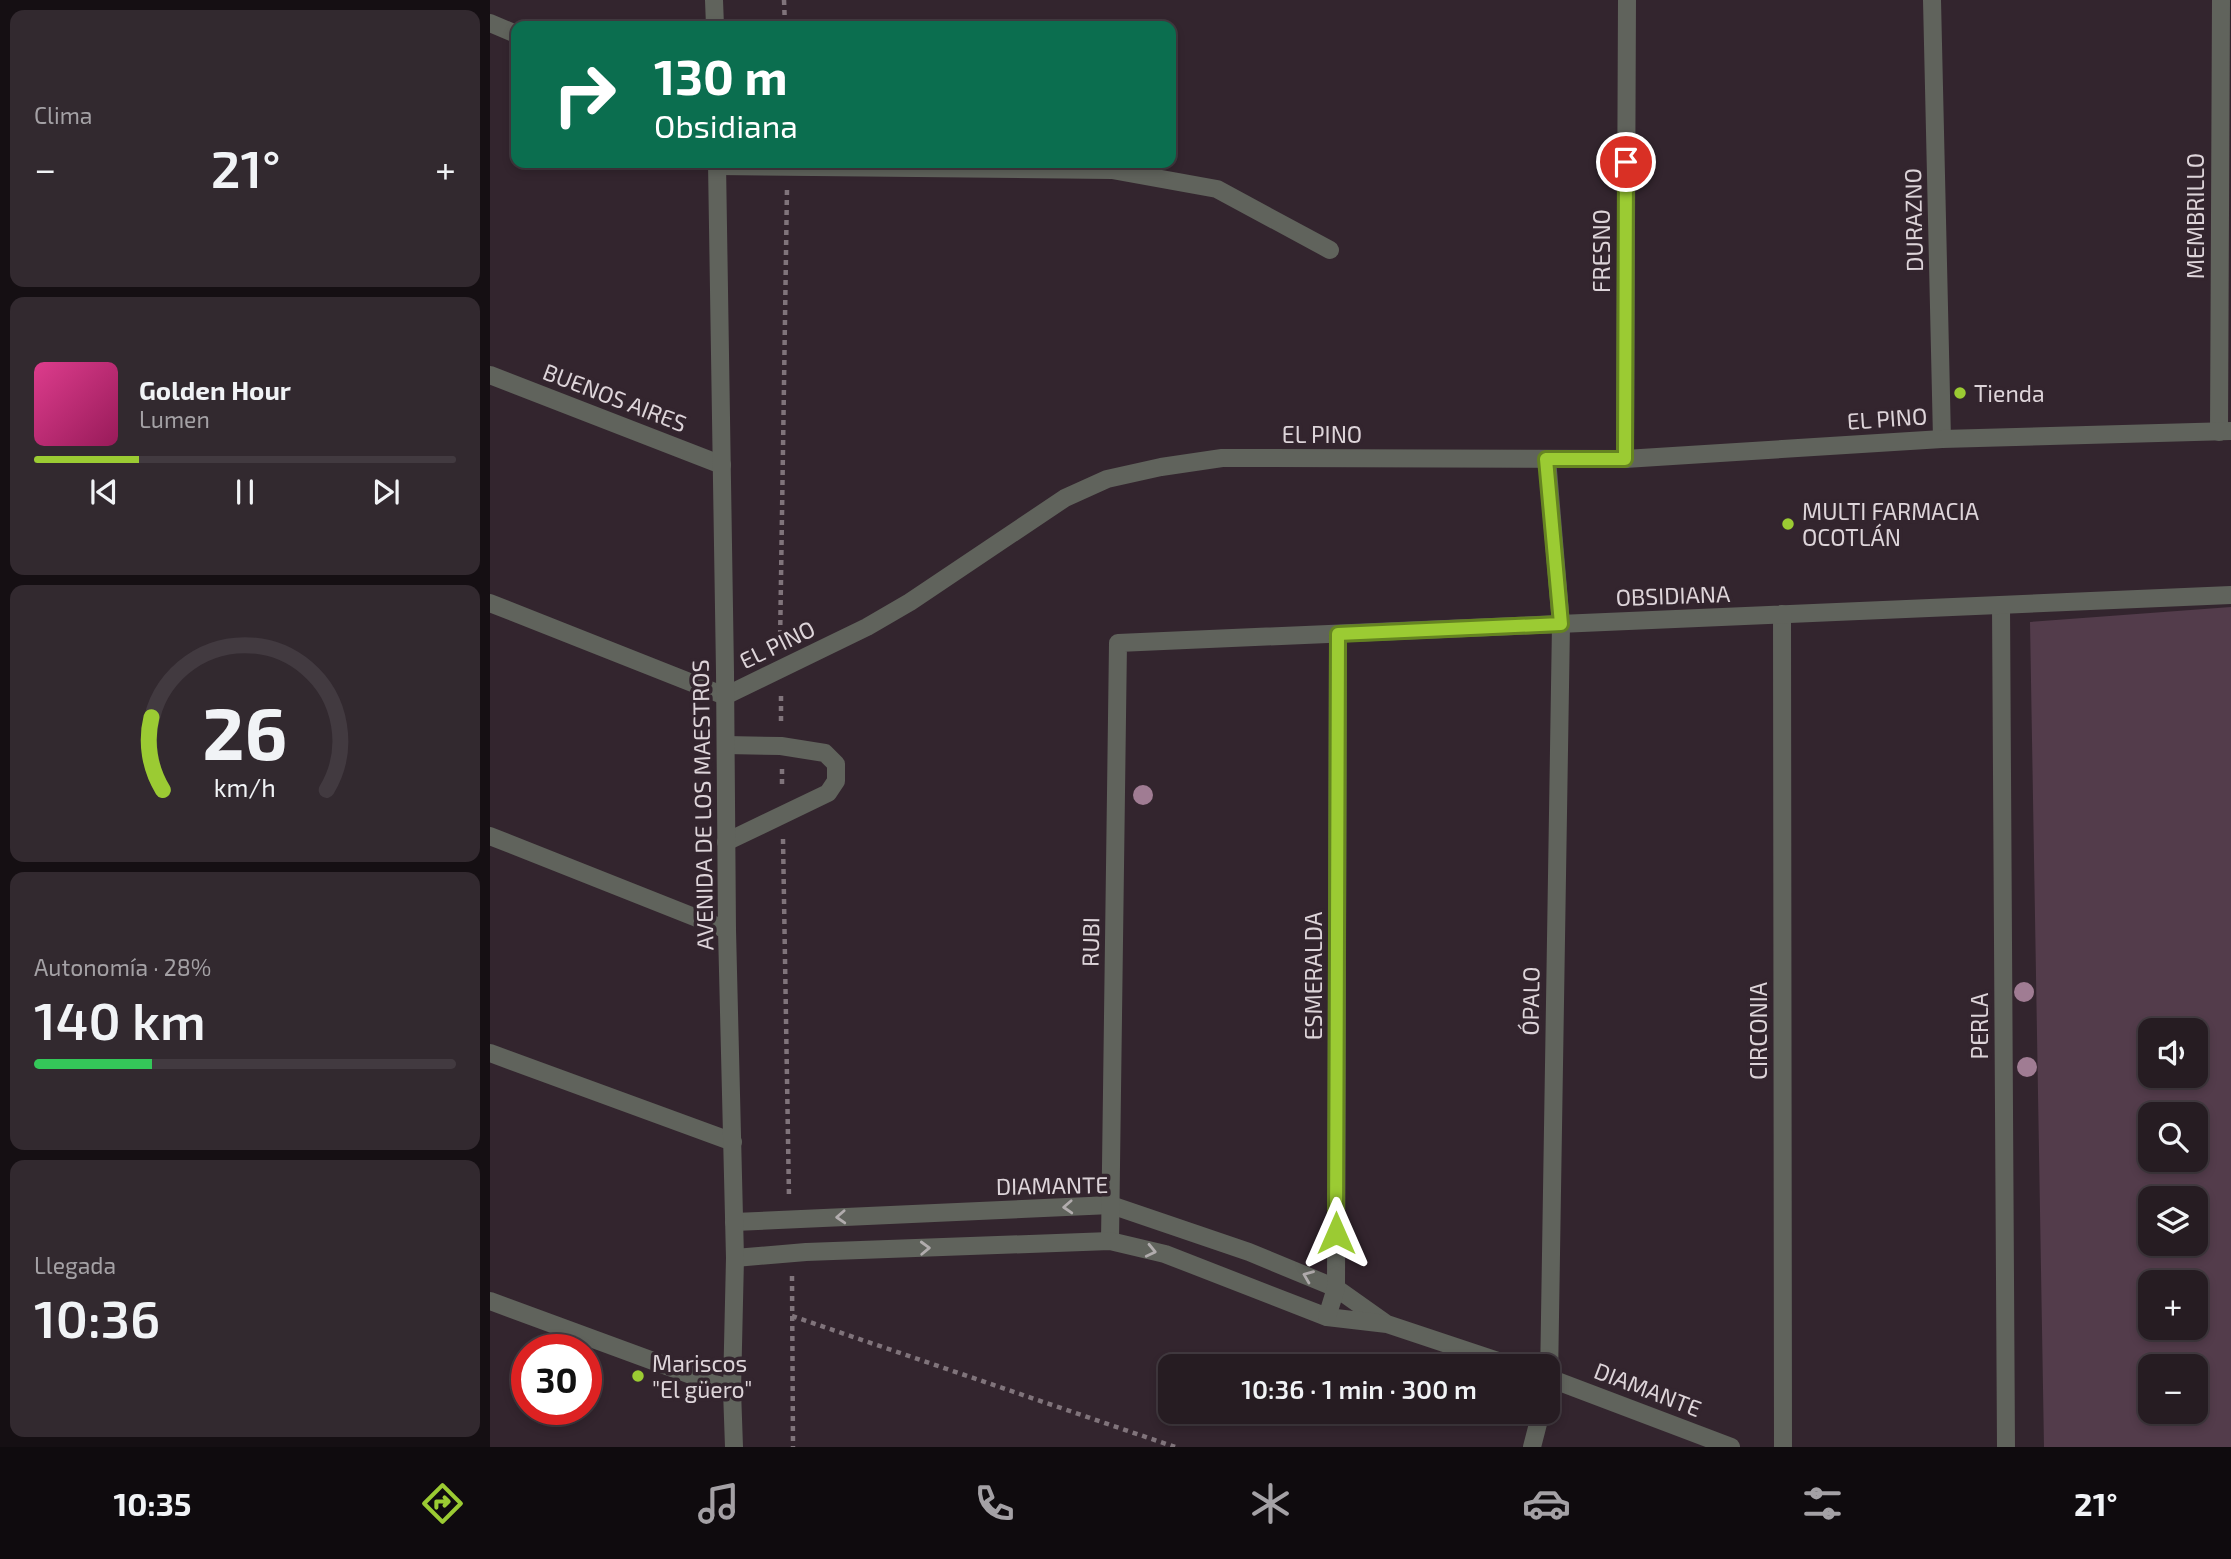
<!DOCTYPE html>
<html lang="es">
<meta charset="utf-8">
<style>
:root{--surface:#261c22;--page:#32292f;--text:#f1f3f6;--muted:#a4a1a5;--line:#423a40;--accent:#9bcb33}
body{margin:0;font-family:"Exo 2",sans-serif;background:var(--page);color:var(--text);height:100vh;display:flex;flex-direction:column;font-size:26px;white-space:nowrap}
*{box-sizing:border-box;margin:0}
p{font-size:23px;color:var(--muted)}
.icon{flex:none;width:38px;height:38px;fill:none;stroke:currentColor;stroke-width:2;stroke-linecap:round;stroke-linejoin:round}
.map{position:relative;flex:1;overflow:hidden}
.details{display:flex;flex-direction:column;gap:10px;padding:10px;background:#150f13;width:490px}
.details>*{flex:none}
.banner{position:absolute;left:21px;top:21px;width:665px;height:147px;border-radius:14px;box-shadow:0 4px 10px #0003,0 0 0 2px var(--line);background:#0b6e4f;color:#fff;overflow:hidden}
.fabs{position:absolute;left:1648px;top:1018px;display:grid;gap:14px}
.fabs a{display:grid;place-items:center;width:70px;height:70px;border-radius:14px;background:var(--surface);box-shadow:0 4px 10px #0003,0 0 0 2px var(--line);font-size:35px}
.speed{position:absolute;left:21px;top:1334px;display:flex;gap:14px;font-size:35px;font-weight:700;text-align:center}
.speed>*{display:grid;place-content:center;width:91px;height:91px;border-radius:50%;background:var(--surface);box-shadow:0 4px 10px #0003,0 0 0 2px var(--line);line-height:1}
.speed .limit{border:10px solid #d22;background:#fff;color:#111}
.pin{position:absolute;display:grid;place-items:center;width:60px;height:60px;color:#fff;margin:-30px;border:4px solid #fff;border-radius:50%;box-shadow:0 2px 7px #0007}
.me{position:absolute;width:77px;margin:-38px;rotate:0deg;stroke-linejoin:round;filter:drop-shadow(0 0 5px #0008)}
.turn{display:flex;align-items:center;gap:24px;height:147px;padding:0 28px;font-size:32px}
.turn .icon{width:91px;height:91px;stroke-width:2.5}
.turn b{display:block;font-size:49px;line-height:60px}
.big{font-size:52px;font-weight:600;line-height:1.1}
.details .widget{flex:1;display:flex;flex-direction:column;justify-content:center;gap:10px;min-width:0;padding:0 24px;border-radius:14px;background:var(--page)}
.details .dial{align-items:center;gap:0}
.dial svg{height:182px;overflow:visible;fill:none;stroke:var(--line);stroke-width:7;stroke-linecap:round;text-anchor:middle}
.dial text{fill:var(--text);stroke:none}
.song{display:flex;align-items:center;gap:21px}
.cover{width:84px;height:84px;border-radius:10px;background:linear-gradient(135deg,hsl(330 70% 55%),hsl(330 70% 35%))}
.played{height:7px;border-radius:4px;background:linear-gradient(90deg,var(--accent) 25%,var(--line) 25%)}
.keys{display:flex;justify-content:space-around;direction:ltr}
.heat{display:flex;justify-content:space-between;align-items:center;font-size:38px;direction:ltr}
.charge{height:10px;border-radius:5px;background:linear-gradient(90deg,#34c759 28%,var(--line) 0)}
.trip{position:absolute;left:668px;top:1354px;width:402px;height:70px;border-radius:14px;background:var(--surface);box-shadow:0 4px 10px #0003,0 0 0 2px var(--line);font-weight:600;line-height:70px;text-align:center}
.tab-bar{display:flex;height:112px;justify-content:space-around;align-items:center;background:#0f0b0e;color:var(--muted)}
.tab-bar .icon{width:49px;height:49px}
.tab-bar .on{color:var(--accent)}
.tab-bar b{font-size:32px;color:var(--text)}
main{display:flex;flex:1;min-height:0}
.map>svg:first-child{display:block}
.green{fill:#533c4b;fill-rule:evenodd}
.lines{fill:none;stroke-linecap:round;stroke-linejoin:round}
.path{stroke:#80747b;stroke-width:4.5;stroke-dasharray:5 5;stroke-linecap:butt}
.service{stroke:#60635c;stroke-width:18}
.minor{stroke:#60635c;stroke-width:18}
.tertiary{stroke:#60635c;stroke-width:18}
.tree{fill:#a07c93}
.oneway{stroke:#b1acad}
.route-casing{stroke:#658421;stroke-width:18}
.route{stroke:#9bcb33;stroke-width:12}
.poi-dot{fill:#9bcb33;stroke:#33252e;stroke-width:2.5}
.labels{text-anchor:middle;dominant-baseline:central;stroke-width:7;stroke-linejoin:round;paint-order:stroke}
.street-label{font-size:23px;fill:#ddd4d9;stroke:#33252e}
.poi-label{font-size:23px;fill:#ddd4d9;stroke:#33252e;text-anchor:start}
</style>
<main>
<section class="details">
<div class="widget"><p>Clima</p>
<div class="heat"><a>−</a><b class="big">21°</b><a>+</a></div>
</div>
<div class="widget">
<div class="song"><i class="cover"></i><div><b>Golden Hour</b><p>Lumen</p></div></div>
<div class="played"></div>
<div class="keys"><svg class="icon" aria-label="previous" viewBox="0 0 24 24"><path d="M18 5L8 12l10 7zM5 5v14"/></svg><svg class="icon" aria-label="pause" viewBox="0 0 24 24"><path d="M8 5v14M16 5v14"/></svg><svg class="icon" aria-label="next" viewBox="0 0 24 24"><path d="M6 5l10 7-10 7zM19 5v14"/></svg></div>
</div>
<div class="widget dial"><svg viewBox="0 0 100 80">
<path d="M14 69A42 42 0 1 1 86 69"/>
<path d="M14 69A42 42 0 0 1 9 37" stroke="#9bcb33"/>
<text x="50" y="56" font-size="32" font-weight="700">26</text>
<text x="50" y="72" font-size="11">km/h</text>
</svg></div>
<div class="widget"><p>Autonomía · 28%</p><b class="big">140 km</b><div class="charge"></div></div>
<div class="widget"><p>Llegada</p><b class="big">10:36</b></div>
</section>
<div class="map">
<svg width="1741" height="1447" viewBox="0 0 1741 1447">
<rect width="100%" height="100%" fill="#33252e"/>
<path class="green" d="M 1741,607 L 1741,1447 L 1554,1447 L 1540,622 ZM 1661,1031 L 1706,1031 L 1706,1076 L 1661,1076 ZM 1661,1115 L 1706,1115 L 1706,1160 L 1661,1160 ZM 1661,1199 L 1706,1199 L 1706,1244 L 1661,1244 ZM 1661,1283 L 1706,1283 L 1706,1328 L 1661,1328 ZM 1661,1367 L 1706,1367 L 1706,1412 L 1661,1412 Z"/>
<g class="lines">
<g class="path">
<path d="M 294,0 L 295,26"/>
<path d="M 290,645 L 297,188"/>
<path d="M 291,696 L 291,722"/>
<path d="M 292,769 L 292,788"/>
<path d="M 293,839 L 299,1198"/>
<path d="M 302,1276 L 303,1447"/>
<path d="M 302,1316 L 685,1447"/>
</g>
<path class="service" d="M 236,745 L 291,746 L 335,753 L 346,764 L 346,781 L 338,793 L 236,842"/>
<g class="minor">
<path d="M 1442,0 L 1452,439"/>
<path d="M 0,23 L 26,34"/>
<path d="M 227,166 L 622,170 L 727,189 L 840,250"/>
<path d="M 0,375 L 232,465"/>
<path d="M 1729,432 L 1731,0"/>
<path d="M 1057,459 L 1071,624 L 1059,1380"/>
<path d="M 1135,459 L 1137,0"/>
<path d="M 0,603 L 235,696 L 377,627 L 420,602 L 575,498 L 617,479 L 671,467 L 732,458 L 1135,459 L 1452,439 L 1741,431"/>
<path d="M 1511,605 L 1516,1447"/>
<path d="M 1292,614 L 1293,1447"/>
<path d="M 0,836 L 237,930"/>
<path d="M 0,1053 L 243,1142"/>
<path d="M 244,1222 L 621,1205 L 759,1252 L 846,1288 L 894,1322"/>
<path d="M 620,1241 L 628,643 L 1741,595"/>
<path d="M 245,1258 L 316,1252 L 620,1241 L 675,1254 L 837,1317 L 897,1324 L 1026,1367"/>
<path d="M 0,1301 L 242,1390"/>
<path d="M 837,1317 L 846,1288 L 848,634"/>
<path d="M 1059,1378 L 1241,1447"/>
<path d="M 1042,1447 L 1051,1412"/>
</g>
<g class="tertiary">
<path d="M 224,0 L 225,26"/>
<path d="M 227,163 L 235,672 L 237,930 L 245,1258 L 242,1390 L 244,1447"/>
</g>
</g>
<g class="tree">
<circle cx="653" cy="795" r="10"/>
<circle cx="1534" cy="992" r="10"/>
<circle cx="1537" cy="1067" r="10"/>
</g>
<defs><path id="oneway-chevron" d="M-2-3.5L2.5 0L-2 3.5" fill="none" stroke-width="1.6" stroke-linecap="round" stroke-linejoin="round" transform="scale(1.75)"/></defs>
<g class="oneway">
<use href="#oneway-chevron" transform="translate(578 1207) rotate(177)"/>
<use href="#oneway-chevron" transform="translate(351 1217) rotate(177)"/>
<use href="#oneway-chevron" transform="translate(435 1248) rotate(-2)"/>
<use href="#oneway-chevron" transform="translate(661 1251) rotate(13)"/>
<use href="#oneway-chevron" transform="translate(818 1276) rotate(-158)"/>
</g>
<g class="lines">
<defs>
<path id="route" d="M 846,1233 L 848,634 L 1071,624 L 1056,459 L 1135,459 L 1136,162"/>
</defs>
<use href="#route" class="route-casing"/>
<use href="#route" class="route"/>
</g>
<g class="poi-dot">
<circle cx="1470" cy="393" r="7"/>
<circle cx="1298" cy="524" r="7"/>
<circle cx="148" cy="1376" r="7"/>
</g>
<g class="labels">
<g class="street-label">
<text transform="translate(1705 216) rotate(-90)">MEMBRILLO</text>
<text transform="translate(1423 220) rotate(-91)">DURAZNO</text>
<text transform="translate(1111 251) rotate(-90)">FRESNO</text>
<text transform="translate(125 397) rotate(21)">BUENOS AIRES</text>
<text transform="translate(1397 418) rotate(-4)">EL PINO</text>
<text x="832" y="434">EL PINO</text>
<text transform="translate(1183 595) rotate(-2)">OBSIDIANA</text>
<text transform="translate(287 644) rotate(-26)">EL PINO</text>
<text transform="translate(212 805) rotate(-91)">AVENIDA DE LOS MAESTROS</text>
<text transform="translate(600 942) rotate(-89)">RUBI</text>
<text transform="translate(823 976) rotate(-90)">ESMERALDA</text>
<text transform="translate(1040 1001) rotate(-89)">ÓPALO</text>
<text transform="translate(1489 1026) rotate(-90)">PERLA</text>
<text transform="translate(1268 1031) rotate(-90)">CIRCONIA</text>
<text transform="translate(562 1185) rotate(-1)">DIAMANTE</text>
<text transform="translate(1158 1389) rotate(21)">DIAMANTE</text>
</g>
<g class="poi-label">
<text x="1484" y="393">Tienda</text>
<text x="1312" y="511">MULTI FARMACIA<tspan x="1312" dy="26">OCOTLÁN</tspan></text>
<text x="162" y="1363">Mariscos<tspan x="162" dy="26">"El güero"</tspan></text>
</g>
</g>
</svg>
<div class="fabs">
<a><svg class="icon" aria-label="sound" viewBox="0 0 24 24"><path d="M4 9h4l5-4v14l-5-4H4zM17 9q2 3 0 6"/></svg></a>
<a><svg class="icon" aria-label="search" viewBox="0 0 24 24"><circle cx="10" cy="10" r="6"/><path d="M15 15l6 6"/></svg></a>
<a><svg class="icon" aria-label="layers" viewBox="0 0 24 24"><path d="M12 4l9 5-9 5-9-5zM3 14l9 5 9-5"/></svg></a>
<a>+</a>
<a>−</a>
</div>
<div class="speed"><div class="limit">30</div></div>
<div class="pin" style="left:1136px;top:162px;background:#d93025"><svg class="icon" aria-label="arrive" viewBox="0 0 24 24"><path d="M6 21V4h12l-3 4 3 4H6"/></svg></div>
<svg class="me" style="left:846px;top:1233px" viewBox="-20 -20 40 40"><path d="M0-17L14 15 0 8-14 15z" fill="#9bcb33" stroke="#fff" stroke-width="4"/></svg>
<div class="trip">10:36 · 1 min · 300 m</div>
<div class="banner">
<div class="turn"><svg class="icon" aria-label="right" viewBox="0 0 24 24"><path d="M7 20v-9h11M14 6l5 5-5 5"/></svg><div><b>130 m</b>Obsidiana</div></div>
</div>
</div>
</main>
<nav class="tab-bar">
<b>10:35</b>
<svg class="icon on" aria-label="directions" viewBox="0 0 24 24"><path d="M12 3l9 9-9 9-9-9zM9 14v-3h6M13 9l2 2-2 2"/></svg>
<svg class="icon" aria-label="music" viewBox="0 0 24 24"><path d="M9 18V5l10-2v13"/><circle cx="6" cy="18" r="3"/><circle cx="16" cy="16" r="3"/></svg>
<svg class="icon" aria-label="phone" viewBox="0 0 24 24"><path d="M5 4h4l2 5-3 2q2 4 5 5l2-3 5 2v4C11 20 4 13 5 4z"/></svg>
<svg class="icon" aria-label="climate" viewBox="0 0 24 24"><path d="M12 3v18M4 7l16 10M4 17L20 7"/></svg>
<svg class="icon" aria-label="car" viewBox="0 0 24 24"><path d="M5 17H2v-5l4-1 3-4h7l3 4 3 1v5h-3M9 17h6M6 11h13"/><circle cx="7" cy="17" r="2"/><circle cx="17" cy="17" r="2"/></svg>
<svg class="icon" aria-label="filters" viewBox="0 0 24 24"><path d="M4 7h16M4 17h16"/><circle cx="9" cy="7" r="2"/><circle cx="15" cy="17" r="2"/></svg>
<b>21°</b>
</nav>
